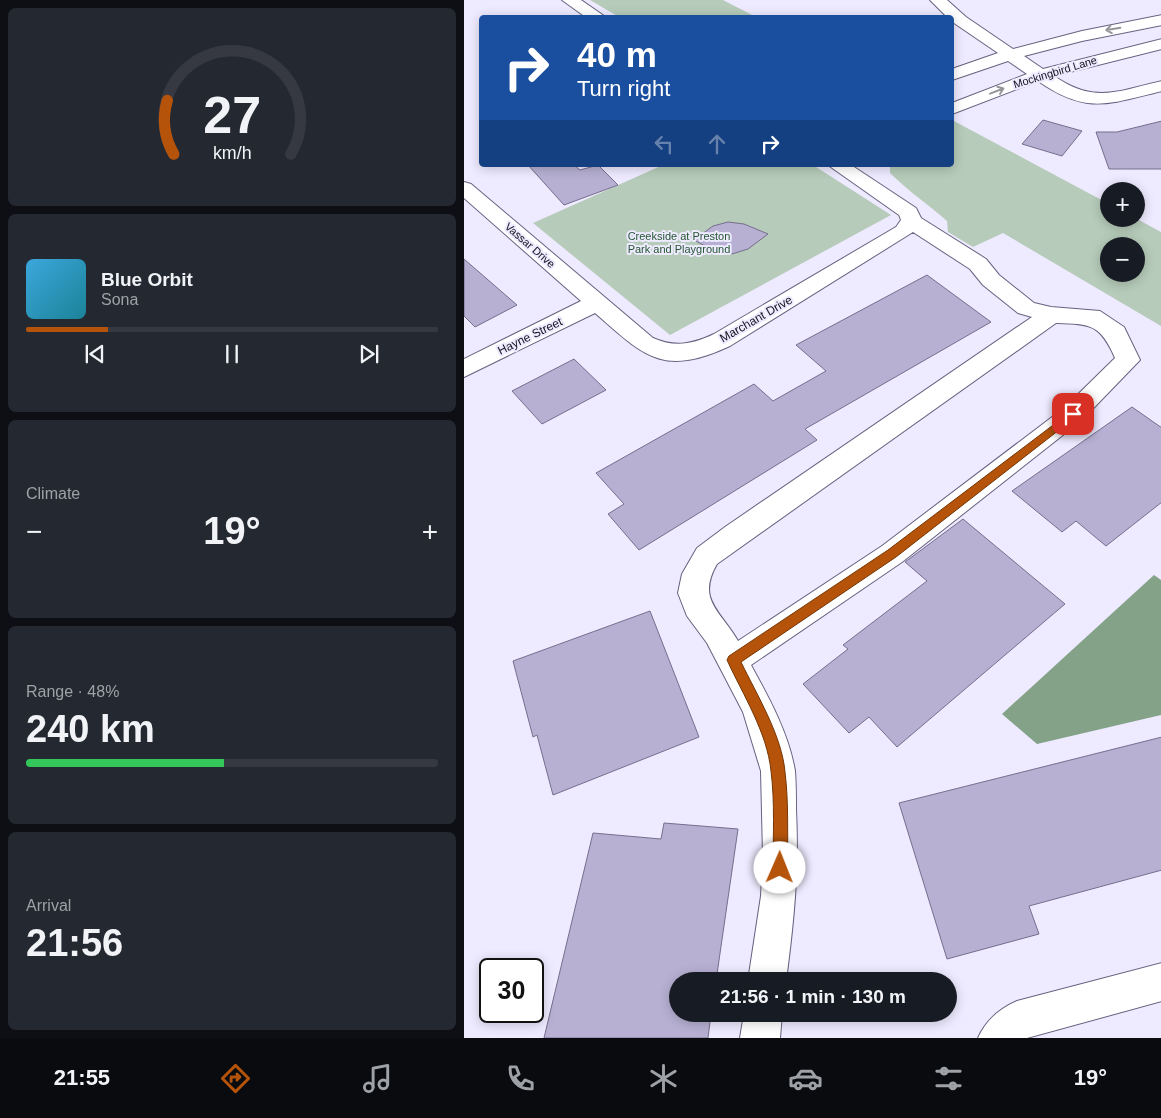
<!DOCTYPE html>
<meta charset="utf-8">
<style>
:root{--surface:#171b24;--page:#242831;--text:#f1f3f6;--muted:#9ea1a6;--line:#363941;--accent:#b45309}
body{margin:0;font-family:Helvetica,sans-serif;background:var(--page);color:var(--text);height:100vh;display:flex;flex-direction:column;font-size:19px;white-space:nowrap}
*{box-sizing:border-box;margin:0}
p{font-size:16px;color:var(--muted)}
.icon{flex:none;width:28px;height:28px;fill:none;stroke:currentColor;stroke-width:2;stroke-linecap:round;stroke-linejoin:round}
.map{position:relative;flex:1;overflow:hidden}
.sheet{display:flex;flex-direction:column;gap:8px;padding:8px;background:#0d0f14;width:464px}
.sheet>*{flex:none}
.banner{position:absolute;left:15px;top:15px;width:475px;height:152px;border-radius:5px;box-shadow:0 2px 12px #0003;background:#1a4fa0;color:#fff;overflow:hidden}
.controls{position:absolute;left:636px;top:182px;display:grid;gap:10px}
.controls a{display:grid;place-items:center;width:45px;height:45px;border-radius:50%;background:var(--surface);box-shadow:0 2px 12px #0003;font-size:25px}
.speed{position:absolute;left:15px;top:958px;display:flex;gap:10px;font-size:25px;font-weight:700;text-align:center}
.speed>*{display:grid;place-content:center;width:65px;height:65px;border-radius:50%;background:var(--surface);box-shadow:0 2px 12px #0003;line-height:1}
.speed .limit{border:2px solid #111;border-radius:8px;background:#fff;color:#111}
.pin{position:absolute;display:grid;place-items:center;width:42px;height:42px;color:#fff;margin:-21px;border-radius:10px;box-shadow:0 2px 8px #0006}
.me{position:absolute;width:55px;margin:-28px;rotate:1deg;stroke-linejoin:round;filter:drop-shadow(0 0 4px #0008)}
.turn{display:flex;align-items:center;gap:18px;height:105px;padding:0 15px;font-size:22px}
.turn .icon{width:65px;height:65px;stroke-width:2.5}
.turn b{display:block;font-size:35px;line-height:42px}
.lanes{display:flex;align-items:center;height:48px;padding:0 15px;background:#0003;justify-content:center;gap:25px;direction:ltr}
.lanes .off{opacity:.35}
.big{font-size:38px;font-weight:700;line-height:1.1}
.sheet .widget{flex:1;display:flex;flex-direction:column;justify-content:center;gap:8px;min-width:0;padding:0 18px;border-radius:8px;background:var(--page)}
.sheet .dial{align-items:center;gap:0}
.dial svg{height:130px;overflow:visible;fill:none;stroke:var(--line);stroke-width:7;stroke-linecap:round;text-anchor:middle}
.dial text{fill:var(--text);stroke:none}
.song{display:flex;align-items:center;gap:15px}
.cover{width:60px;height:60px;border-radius:8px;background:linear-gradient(135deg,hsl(200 70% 55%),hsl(190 70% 35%))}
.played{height:5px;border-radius:2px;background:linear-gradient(90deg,var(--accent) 20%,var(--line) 20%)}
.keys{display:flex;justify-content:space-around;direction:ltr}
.heat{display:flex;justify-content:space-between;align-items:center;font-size:28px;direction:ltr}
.charge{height:8px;border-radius:4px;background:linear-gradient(90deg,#34c759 48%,var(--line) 0)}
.trip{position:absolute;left:205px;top:972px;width:288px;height:50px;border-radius:25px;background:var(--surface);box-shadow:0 2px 12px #0003;font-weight:700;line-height:50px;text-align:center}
.tab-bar{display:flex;height:80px;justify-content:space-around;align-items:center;background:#090b0e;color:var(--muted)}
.tab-bar .icon{width:35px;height:35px}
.tab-bar .current{color:var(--accent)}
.tab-bar b{font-size:22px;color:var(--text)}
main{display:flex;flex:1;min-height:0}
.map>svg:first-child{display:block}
.green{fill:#b6cbb9;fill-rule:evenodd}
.water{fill:#83a288}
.building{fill:#b7b0d3;stroke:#756e8d}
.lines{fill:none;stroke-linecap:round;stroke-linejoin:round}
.minor-casing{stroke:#67617f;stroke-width:2}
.minor{fill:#fff;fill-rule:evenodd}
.oneway{stroke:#96959a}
.route{fill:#b45309;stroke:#753606}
.labels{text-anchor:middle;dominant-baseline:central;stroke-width:4;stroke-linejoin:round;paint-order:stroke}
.far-street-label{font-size:11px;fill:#16141f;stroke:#eeeaff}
.far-park-label{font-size:11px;fill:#255631;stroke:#eeeaff}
.street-label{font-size:12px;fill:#16141f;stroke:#eeeaff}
</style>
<main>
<section class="sheet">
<div class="widget dial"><svg viewBox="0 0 100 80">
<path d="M14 69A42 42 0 1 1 86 69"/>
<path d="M14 69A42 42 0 0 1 10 36" stroke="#b45309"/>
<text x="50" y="56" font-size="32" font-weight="700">27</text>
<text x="50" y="72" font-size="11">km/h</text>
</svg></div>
<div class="widget">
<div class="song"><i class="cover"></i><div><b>Blue Orbit</b><p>Sona</p></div></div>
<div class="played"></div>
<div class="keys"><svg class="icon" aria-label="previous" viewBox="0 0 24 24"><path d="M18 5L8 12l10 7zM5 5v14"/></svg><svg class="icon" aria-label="pause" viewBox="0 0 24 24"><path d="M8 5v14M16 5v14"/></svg><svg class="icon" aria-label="next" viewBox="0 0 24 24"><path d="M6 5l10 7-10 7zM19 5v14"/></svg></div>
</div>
<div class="widget"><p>Climate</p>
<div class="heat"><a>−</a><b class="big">19°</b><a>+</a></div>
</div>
<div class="widget"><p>Range · 48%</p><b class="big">240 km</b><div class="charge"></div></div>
<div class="widget"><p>Arrival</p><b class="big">21:56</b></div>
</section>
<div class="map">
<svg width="698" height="1038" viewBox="0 0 698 1038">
<rect width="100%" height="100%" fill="#eeeaff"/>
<g class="green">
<path d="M 126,0 L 259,0 L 292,17 L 155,17 Z"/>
<path d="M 488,120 L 645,204 L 645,219 L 673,219 L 697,232 L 697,326 L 539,233 L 509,247 L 484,232 L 483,221 C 465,205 444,191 426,173 L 426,165 L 488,165 ZM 672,246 L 672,274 L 645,274 L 645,246 Z"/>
<path d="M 199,165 L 349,165 L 427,215 L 206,335 L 69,223 Z"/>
</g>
<path class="water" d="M 690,575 L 697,580 L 697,715 L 573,744 L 538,714 Z"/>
<g class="building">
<path d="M 579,120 L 618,131 L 598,156 L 558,144 Z"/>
<path d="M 698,121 L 698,169 L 645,169 L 632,132 L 653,132 Z"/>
<path d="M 64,165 L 110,165 L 116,170 L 134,165 L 154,185 L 100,205 Z"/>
<path d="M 264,222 L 280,224 L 304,234 L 284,249 L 268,254 L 252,252 L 230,240 L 249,226 Z"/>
<path d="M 0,259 L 53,305 L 11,327 L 0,316 Z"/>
<path d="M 463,275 L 527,322 L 341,429 L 353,440 L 175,550 L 144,514 L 160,504 L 132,473 L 290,384 L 309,401 L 362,371 L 332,345 Z"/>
<path d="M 110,359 L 142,390 L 78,424 L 48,391 Z"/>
<path d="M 668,407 L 698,428 L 698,502 L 642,546 L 612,521 L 598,532 L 548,491 Z"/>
<path d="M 499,519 L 601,604 L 433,747 L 405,717 L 385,733 L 339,684 L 384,649 L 379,645 L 463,581 L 441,562 Z"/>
<path d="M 186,611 L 235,737 L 89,795 L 73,735 L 69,737 L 49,661 Z"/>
<path d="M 698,737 L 698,870 L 565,906 L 575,934 L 483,959 L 435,803 Z"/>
<path d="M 200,823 L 274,829 L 252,981 L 214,981 L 214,1014 L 247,1014 L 244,1038 L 80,1038 L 129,833 L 197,839 Z"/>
</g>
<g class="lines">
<defs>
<g id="minor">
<path d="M 98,0 L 117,0 L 143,18 L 123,18 Z"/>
<path d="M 466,0 L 483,0 L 502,17 L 549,49 L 618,31 L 698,15 L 698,25 L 618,41 L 560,56 L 579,69 L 698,39 L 698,49 L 590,76 C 631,104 653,91 698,81 L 698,91 C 644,104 623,115 574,81 L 488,114 L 488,103 L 563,74 L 544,61 L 488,80 L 488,69 L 534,53 L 490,23 L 488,18 L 484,18 Z"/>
<path d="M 364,165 L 387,165 L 452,208 L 457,218 L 522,259 L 535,275 L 570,303 L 587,307 L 636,311 L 660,327 L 676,360 L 618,420 L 438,562 L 287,665 C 305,698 325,734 331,771 C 332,784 332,797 332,809 C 335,871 330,920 322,981 L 284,981 L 297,896 L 299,855 L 297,771 L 279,712 L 243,643 L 223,616 L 214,593 L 218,574 L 233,548 L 261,527 L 568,317 L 554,313 L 519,285 L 506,269 L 449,232 L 266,346 C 199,377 181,357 131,313 L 0,377 L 0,359 L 117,301 L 0,198 L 0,182 L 7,184 L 189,338 C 211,348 229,344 250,334 L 432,227 L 437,220 L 435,215 ZM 592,323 C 627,324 636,324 651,358 L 600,408 L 418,546 L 274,641 C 257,611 232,600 253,564 Z"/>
<path d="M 698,963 L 698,1001 L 563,1038 L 514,1038 C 522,1020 535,1009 553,1001 Z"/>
<path d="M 280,1014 L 318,1014 L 316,1038 L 276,1038 Z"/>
</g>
</defs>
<use href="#minor" class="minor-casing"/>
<use href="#minor" class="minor"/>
</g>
<defs><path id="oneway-shaft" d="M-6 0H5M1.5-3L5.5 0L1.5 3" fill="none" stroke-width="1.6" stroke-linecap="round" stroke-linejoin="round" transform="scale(1.25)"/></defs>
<g class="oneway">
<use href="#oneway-shaft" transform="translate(649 29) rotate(170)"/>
<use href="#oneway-shaft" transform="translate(533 91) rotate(-21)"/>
</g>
<path class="route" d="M 609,410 L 613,411 L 613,416 L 432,557 L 277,662 C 293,695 318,736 321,772 C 325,804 323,836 324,868 L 322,873 L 316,875 L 311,873 L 309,868 C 309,836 311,803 307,771 C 303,732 279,695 263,660 L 265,656 L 424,550 Z"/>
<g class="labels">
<g class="far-street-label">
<text transform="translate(591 72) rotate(-17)">Mockingbird Lane</text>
<text transform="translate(66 245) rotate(41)">Vassar Drive</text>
</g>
<g class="far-park-label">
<text x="215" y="236">Creekside at Preston<tspan x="215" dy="13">Park and Playground</tspan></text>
</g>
<g class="street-label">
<text transform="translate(292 319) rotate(-30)">Marchant Drive</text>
<text transform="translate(66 336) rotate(-26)">Hayne Street</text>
</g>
</g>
</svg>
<div class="controls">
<a>+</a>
<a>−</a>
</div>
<div class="speed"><div class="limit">30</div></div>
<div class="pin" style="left:609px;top:414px;background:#d93025"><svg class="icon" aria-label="arrive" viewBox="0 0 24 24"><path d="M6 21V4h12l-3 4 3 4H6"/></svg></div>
<svg class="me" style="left:316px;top:868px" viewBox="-20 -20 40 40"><circle r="19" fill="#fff"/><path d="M0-13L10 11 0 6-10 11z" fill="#b45309"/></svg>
<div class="trip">21:56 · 1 min · 130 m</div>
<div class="banner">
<div class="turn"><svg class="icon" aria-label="right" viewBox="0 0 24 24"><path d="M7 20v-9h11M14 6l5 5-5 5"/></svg><div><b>40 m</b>Turn right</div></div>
<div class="lanes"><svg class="icon off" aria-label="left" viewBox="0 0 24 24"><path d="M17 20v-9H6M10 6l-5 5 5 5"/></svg><svg class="icon off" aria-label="ahead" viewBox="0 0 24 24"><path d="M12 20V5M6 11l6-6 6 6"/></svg><svg class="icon" aria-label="right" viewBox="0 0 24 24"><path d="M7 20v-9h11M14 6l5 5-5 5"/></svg></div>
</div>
</div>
</main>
<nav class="tab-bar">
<b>21:55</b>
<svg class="icon current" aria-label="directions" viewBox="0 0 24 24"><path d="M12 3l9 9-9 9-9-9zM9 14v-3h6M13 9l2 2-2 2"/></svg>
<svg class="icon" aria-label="music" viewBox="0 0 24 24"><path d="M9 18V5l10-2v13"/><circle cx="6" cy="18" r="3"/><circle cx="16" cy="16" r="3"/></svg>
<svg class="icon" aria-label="phone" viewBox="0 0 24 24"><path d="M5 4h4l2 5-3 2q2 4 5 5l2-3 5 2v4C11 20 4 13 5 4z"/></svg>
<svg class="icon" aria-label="climate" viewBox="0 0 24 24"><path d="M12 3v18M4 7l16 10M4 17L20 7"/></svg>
<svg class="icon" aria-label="car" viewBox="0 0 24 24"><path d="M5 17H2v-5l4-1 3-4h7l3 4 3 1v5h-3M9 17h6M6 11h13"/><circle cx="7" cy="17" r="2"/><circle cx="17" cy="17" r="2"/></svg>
<svg class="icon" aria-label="filters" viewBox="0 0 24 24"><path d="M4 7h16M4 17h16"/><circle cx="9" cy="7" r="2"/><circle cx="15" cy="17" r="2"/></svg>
<b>19°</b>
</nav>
